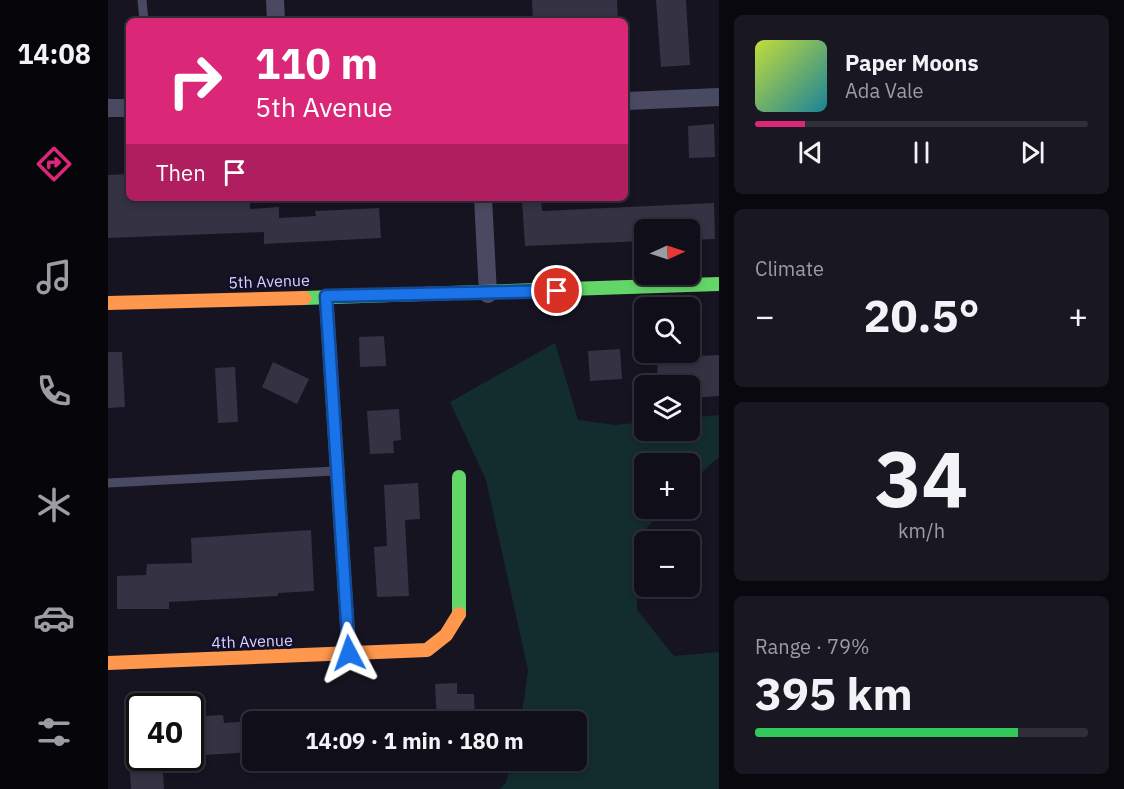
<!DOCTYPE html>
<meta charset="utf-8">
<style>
:root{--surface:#100f19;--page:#191822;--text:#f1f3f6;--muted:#9c9ca2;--line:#302f38;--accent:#db2777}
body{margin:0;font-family:"IBM Plex Sans",sans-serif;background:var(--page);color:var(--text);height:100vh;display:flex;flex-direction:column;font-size:22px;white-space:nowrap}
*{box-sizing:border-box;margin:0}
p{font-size:20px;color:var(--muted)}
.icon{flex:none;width:33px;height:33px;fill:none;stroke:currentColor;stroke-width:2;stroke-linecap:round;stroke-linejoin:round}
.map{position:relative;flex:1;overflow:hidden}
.drawer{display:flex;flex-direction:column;gap:15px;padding:15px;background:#09080e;width:405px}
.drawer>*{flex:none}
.hud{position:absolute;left:18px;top:18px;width:502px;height:183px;border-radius:9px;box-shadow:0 3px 9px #0003,0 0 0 2px var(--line);background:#db2777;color:#fff;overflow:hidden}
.needle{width:39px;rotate:87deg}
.controls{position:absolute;left:526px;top:219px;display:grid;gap:12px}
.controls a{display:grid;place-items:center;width:66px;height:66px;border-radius:9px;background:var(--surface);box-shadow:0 3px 9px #0003,0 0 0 2px var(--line);font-size:30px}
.speed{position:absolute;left:18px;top:693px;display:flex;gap:12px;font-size:30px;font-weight:700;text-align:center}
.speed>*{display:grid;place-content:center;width:78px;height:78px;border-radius:50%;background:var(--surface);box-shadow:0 3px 9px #0003,0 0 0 2px var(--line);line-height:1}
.speed .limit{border:3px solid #111;border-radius:9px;background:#fff;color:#111}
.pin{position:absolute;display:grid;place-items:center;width:51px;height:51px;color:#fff;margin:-26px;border:3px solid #fff;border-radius:50%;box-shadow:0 2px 6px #0007}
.me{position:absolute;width:66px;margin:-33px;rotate:356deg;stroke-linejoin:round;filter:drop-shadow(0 0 4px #0008)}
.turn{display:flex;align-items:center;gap:21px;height:126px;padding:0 30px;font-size:27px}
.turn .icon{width:78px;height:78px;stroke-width:2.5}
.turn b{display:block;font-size:42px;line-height:51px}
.then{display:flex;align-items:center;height:57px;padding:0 30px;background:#0003;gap:12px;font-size:22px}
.big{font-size:45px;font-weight:800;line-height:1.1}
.drawer .widget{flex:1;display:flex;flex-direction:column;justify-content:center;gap:9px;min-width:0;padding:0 21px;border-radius:9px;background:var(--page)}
.drawer .dial{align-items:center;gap:0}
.dial b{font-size:78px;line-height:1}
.song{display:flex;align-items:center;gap:18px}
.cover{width:72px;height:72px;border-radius:9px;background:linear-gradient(135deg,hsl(70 70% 55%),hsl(190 70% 35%))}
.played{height:6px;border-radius:3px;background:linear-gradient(90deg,var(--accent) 15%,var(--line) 15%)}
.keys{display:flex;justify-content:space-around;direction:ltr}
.heat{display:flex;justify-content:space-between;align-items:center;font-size:33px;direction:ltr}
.charge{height:9px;border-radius:4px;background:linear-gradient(90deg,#34c759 79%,var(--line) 0)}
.trip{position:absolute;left:134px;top:711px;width:345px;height:60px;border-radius:9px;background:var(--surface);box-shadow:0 3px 9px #0003,0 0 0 2px var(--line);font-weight:800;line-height:60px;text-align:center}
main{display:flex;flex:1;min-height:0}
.tabs{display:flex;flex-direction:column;width:108px;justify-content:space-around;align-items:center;background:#06060a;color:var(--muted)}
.tabs .icon{width:42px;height:42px}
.tabs .current{color:var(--accent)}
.tabs b{font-size:27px;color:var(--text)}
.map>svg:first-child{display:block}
.green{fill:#132c2d}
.building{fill:#343243}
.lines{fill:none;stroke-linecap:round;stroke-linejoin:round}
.lane{stroke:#4a4962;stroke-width:9}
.street{stroke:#4a4962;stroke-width:18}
.fast{stroke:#63d668;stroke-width:14}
.slow{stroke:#ff974d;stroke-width:14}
.route-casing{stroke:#114b97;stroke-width:15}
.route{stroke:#1a73e8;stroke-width:10}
.labels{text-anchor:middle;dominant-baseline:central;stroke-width:6;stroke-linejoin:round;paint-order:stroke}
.street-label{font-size:16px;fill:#d9d4ff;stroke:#130f26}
</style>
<main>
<nav class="tabs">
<b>14:08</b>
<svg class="icon current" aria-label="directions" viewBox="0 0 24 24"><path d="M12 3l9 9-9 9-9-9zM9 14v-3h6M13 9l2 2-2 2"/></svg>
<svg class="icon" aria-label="music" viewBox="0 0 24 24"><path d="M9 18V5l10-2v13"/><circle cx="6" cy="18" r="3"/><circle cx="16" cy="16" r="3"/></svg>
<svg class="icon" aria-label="phone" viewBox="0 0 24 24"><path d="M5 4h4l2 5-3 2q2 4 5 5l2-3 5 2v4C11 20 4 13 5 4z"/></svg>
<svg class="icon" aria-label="climate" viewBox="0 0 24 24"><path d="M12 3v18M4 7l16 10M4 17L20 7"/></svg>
<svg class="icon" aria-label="car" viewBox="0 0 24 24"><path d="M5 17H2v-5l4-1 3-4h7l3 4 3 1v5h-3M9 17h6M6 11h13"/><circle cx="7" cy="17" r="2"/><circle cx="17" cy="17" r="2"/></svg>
<svg class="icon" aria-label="filters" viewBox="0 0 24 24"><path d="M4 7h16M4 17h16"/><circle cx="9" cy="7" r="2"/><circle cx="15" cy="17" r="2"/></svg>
</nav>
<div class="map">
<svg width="611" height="789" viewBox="0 0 611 789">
<rect width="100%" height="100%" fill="#161421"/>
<path class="green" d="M 447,343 L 470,420 L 507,425 L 537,422 L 537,430 L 582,430 L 582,418 L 611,415 L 611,457 L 582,483 L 582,464 L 537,464 L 537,508 L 557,509 L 529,538 L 529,610 L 566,656 L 611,652 L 611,789 L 392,789 L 398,783 L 403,761 L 468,760 L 468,722 L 413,721 L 420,670 L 378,480 L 342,402 Z"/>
<g class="building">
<path d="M 424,0 L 509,0 L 510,21 L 425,21 Z"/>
<path d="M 548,0 L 578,0 L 582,65 L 553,67 Z"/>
<path d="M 606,124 L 607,157 L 581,158 L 580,126 Z"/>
<path d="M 21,174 L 21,198 L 142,198 L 142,209 L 171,207 L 171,218 L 208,216 L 207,211 L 271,208 L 273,238 L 156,244 L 156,232 L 0,238 L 0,175 Z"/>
<path d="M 433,199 L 434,211 L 606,203 L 607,239 L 582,240 L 582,230 L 537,230 L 537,241 L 417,246 L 414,200 Z"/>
<path d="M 276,336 L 278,366 L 252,367 L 251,337 Z"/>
<path d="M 512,349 L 514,379 L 482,381 L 480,351 Z"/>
<path d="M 0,352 L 14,352 L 17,407 L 0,408 Z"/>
<path d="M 611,355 L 611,396 L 582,398 L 582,386 L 550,386 L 549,358 Z"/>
<path d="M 165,362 L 201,379 L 189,404 L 154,387 Z"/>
<path d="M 127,367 L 130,422 L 110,423 L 107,368 Z"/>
<path d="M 291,409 L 293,440 L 285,441 L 286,453 L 262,454 L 259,411 Z"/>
<path d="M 310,483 L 312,519 L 297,520 L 301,596 L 269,597 L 266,547 L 279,546 L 276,485 Z"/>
<path d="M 203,530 L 206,591 L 170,593 L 170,596 L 61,602 L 61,609 L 9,609 L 9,576 L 38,575 L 39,564 L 84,563 L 83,538 Z"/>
<path d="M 349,683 L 349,694 L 366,694 L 367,722 L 329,722 L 327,684 Z"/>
<path d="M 115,715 L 116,723 L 144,721 L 144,752 L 97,755 L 95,716 Z"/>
<path d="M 21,758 L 54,758 L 56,789 L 23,789 Z"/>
</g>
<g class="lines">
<g class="lane">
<path d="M 34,0 L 36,21"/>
<path d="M 0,483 L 227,471"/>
</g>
<g class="street">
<path d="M 167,0 L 168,21"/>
<path d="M 518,101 L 611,97"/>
<path d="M 0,108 L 21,108"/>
<path d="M 375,198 L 380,294"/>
</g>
<g class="fast">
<path d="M 218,296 L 241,653"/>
<path d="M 196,298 L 611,284"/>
<path d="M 351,477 L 351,614"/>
</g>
<g class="slow">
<path d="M 0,303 L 196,298"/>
<path d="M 0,663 L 319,650 L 338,635 L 351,614"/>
</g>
</g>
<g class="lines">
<defs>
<path id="route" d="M 241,653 L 218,296 L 449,291"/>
</defs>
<use href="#route" class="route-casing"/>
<use href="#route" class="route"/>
</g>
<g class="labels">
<g class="street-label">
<text transform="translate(161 281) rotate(-2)">5th Avenue</text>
<text transform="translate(144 641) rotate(-2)">4th Avenue</text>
</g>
</g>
</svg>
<div class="controls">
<a><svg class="needle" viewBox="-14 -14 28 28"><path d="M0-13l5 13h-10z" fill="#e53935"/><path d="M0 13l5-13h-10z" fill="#9c9ca2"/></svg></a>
<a><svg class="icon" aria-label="search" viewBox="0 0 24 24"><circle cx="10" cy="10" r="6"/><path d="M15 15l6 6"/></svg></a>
<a><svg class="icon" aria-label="layers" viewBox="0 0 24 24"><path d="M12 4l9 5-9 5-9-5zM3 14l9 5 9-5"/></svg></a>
<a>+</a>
<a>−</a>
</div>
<div class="speed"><div class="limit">40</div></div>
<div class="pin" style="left:449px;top:291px;background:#d93025"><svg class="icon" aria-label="arrive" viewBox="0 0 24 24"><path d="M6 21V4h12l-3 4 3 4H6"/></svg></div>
<svg class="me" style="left:241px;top:653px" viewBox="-20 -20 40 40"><path d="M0-17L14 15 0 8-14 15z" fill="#1a73e8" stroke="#fff" stroke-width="4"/></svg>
<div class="trip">14:09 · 1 min · 180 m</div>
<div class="hud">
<div class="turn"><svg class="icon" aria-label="right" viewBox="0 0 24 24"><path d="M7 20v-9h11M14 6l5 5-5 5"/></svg><div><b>110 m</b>5th Avenue</div></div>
<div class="then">Then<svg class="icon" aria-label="arrive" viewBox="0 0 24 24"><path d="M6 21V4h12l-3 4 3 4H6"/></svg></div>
</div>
</div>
<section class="drawer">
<div class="widget">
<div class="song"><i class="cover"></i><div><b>Paper Moons</b><p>Ada Vale</p></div></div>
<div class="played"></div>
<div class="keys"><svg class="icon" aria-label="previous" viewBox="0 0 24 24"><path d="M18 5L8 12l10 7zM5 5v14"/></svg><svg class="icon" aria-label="pause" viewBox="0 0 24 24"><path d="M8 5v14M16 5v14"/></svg><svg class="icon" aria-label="next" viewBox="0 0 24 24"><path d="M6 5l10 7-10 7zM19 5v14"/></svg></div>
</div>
<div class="widget"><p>Climate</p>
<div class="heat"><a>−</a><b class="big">20.5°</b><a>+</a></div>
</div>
<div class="widget dial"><b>34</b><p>km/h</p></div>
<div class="widget"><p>Range · 79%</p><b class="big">395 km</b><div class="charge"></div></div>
</section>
</main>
